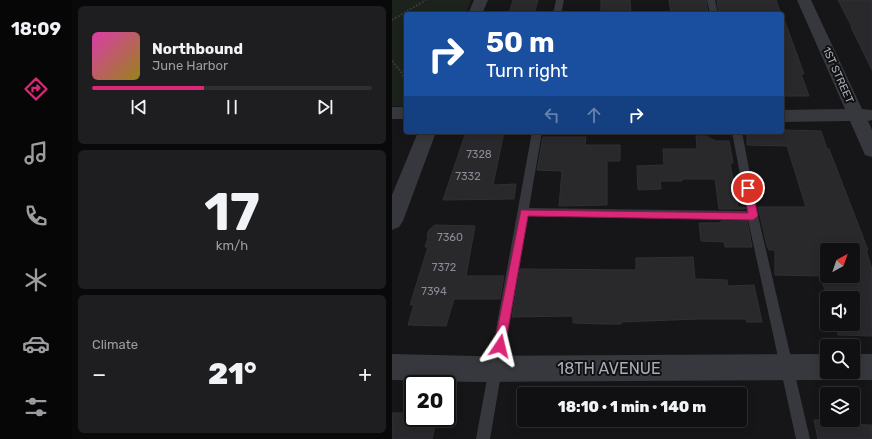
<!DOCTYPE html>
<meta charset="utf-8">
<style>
:root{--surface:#101012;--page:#1e1e20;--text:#f1f3f6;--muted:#9c9d9f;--line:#303032;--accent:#db2777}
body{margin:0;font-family:Rubik,sans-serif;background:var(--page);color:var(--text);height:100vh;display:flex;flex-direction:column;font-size:15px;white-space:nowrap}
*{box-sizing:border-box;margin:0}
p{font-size:13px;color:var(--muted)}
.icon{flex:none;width:22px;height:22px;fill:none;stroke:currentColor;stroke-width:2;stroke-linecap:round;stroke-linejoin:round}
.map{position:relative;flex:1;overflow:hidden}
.panel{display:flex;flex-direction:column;gap:6px;padding:6px;background:#09090a;width:320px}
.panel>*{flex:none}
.guide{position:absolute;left:12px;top:12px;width:380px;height:122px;border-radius:4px;box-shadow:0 2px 10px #0003,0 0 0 1px var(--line);background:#1a4fa0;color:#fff;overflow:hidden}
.needle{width:26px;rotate:40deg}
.buttons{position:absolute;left:428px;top:243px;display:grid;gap:8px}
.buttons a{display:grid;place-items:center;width:40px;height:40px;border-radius:4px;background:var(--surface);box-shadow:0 2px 10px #0003,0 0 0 1px var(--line);font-size:20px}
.speed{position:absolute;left:12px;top:375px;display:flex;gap:8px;font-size:20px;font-weight:700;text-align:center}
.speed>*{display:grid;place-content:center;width:52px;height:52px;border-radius:50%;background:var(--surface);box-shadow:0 2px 10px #0003,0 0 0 1px var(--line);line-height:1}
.speed .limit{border:2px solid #111;border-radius:6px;background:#fff;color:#111}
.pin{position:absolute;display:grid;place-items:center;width:34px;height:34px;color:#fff;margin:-17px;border:2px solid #fff;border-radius:50%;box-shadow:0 1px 4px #0007}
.me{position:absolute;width:44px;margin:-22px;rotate:10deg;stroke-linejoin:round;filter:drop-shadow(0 0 3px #0008)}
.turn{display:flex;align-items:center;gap:14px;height:84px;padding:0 16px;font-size:18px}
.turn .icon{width:52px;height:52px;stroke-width:2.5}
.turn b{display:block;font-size:28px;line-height:34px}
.lanes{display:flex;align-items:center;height:38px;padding:0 16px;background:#0003;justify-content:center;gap:20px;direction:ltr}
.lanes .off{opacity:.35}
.big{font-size:30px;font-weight:800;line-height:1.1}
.panel .widget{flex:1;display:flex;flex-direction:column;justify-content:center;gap:6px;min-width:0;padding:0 14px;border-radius:6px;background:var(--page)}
.panel .dial{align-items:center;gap:0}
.dial b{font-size:52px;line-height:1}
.song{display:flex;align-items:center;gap:12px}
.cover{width:48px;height:48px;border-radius:6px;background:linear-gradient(135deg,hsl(320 70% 55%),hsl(50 70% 35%))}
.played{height:4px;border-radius:2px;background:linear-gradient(90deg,var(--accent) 40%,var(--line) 40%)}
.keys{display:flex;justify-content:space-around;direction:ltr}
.heat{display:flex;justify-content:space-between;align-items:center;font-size:22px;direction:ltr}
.trip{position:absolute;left:125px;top:387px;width:230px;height:40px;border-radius:4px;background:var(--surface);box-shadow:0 2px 10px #0003,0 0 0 1px var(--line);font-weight:800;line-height:40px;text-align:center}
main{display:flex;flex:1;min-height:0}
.tabs{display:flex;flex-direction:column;width:72px;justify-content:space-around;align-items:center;background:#060607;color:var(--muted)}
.tabs .icon{width:28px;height:28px}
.tabs .on{color:var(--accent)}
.tabs b{font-size:18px;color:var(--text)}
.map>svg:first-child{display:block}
.green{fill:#1c231d}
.building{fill:#29292c;stroke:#303034;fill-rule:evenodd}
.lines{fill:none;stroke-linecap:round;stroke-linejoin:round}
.path{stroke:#3d3f44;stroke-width:2;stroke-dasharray:1.5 2;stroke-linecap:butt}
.lane{fill:#37383d;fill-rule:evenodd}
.street{fill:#37383d;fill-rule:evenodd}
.route{fill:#db2777;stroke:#8e194d}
.labels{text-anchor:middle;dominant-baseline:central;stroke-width:4;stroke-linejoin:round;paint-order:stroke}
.far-street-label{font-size:11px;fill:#a8adb8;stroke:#111113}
.number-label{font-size:11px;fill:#888b94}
.near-street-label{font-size:16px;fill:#a8adb8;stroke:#111113}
</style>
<main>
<nav class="tabs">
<b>18:09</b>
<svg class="icon on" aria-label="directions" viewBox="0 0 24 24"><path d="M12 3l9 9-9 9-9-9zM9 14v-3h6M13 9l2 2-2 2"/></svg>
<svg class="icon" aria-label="music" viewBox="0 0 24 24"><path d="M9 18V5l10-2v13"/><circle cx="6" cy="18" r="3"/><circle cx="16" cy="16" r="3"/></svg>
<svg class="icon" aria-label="phone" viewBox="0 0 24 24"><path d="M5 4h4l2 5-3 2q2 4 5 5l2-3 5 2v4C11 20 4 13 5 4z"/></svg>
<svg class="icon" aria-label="climate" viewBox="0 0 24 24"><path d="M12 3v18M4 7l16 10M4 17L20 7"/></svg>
<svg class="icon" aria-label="car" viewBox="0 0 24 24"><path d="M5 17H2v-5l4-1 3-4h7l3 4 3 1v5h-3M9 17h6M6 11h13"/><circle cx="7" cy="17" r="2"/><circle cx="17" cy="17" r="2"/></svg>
<svg class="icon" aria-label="filters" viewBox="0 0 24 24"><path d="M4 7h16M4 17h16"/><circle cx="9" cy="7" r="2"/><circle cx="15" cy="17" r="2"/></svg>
</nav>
<section class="panel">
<div class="widget">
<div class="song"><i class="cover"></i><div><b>Northbound</b><p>June Harbor</p></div></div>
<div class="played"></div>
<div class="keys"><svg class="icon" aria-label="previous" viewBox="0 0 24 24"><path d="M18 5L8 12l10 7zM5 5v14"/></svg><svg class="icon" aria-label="pause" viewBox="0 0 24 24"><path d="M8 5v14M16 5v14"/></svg><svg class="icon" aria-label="next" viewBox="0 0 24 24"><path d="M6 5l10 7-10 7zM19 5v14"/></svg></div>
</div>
<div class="widget dial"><b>17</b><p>km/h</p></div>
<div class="widget"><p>Climate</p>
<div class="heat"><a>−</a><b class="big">21°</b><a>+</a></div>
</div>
</section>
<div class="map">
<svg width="480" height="439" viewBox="0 0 480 439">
<rect width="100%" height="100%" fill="#161618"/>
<path class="green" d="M 0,0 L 79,0 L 74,14 L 14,14 L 14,106 L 0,106 Z"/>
<g class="building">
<path d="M 121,0 L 146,0 L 142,14 L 117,14 Z"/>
<path d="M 209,0 L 238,0 L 239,14 L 209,14 Z"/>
<path d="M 277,0 L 314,0 L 316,14 L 279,14 Z"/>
<path d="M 325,0 L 384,0 L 389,14 L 327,14 Z"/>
<path d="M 446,0 L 480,0 L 480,70 L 459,27 L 460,27 Z"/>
<path d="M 390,19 L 392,19 L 412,74 L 409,74 L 417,96 L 390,96 Z"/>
<path d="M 390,130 L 429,131 L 435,149 L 437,149 L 476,250 L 474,250 L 480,269 L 480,336 L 446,335 L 443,324 L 461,324 L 461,298 L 435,298 L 429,276 L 383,275 L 383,250 L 377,250 L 375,246 L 366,207 L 414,207 L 395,146 L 355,145 L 355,132 L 390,132 ZM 435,250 L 461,250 L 461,276 L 435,276 Z"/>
<path d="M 74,132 L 112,132 L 101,185 L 124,184 L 122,199 L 51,200 Z"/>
<path d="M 304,136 L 314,136 L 324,141 L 337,141 L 341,163 L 338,163 L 346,207 L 353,207 L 353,209 L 327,209 L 323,179 L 289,179 L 290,181 L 268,181 L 269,189 L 246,190 L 245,166 L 272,165 L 271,149 L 305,149 Z"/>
<path d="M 151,137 L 194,137 L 193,145 L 228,145 L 228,161 L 215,161 L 215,205 L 167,206 L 170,171 L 145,170 Z"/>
<path d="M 329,221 L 355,221 L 360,247 L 333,247 L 332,242 L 309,241 L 307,223 L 329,223 Z"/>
<path d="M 43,225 L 83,226 L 74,276 L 112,276 L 108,299 L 62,299 L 54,326 L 16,325 L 22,305 L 18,305 L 36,247 L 33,247 L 36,238 L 35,236 L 37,230 Z"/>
<path d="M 301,257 L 303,279 L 335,280 L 336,286 L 362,285 L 370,322 L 355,322 L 354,319 L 307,319 L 229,322 L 229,324 L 213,324 L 181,323 L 181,316 L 120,317 L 128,269 L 244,270 L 244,258 Z"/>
<path d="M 0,413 L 21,413 L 21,418 L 45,418 L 40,439 L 0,439 Z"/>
<path d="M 422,420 L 443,420 L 444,424 L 480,425 L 480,439 L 426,439 Z"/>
</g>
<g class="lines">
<g class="path">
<path d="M 0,20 L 34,0"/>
<path d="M 0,61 L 10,73 L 14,83"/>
</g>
<g class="lane">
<path d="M 164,0 L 172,0 L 169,14 L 161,14 Z"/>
<path d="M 315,0 L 323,0 L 326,14 L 318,14 Z"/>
<path d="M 140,132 L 150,132 L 137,208 L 355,211 L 340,132 L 350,132 L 366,216 L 418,439 L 404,439 L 356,220 L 136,216 L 98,439 L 84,439 Z"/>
</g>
<g class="street">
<path d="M 82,0 L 96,0 L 90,14 L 76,14 Z"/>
<path d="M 405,0 L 419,0 L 470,109 L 480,110 L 480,120 L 476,121 L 480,130 L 480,157 L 473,155 L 458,121 L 390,122 L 390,110 L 453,109 Z"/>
<rect x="0" y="107" width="14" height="12"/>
<path d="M 26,132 L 44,132 L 11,221 L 7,227 L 0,230 L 0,195 Z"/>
<path d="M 0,354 L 84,356 L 435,354 L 435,372 L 446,372 L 444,376 L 435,380 L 84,382 L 0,380 Z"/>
<path d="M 461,354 L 480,354 L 480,380 L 461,380 L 452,376 L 450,372 L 461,372 Z"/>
</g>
</g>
<path class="route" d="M 356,185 L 360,188 L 366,216 L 361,220 L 136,216 L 113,346 L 112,350 L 108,352 L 104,350 L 102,346 L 129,210 L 356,213 L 351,188 Z"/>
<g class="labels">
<g class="far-street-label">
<text transform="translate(446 75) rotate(66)">1ST STREET</text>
</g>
<g class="number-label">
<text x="87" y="154">7328</text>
<text x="76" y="176">7332</text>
<text x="58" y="237">7360</text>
<text x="52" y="267">7372</text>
<text x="42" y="291">7394</text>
</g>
<g class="near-street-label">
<text x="217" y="368">18TH AVENUE</text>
</g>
</g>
</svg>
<div class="buttons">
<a><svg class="needle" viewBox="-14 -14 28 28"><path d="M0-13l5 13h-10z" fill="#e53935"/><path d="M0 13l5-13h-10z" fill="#9c9d9f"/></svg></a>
<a><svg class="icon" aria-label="sound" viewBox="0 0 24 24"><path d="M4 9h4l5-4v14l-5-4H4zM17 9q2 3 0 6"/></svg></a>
<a><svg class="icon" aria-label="search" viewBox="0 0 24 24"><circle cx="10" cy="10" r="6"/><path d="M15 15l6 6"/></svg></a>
<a><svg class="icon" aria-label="layers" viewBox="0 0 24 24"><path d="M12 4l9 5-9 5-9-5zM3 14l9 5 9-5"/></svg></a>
</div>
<div class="speed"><div class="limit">20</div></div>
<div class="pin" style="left:356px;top:188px;background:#d93025"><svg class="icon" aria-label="arrive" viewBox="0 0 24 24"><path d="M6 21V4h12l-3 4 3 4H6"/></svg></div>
<svg class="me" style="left:108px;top:346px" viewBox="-20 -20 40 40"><path d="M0-17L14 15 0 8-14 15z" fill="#db2777" stroke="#fff" stroke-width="4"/></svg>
<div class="trip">18:10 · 1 min · 140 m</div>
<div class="guide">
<div class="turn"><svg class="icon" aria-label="right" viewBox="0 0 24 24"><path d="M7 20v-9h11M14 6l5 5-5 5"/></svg><div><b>50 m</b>Turn right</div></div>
<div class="lanes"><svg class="icon off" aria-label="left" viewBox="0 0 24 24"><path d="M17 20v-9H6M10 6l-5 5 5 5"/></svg><svg class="icon off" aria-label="ahead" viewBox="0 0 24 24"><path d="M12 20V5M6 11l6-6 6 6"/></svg><svg class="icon" aria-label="right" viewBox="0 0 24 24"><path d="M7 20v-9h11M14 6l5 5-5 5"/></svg></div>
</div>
</div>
</main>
